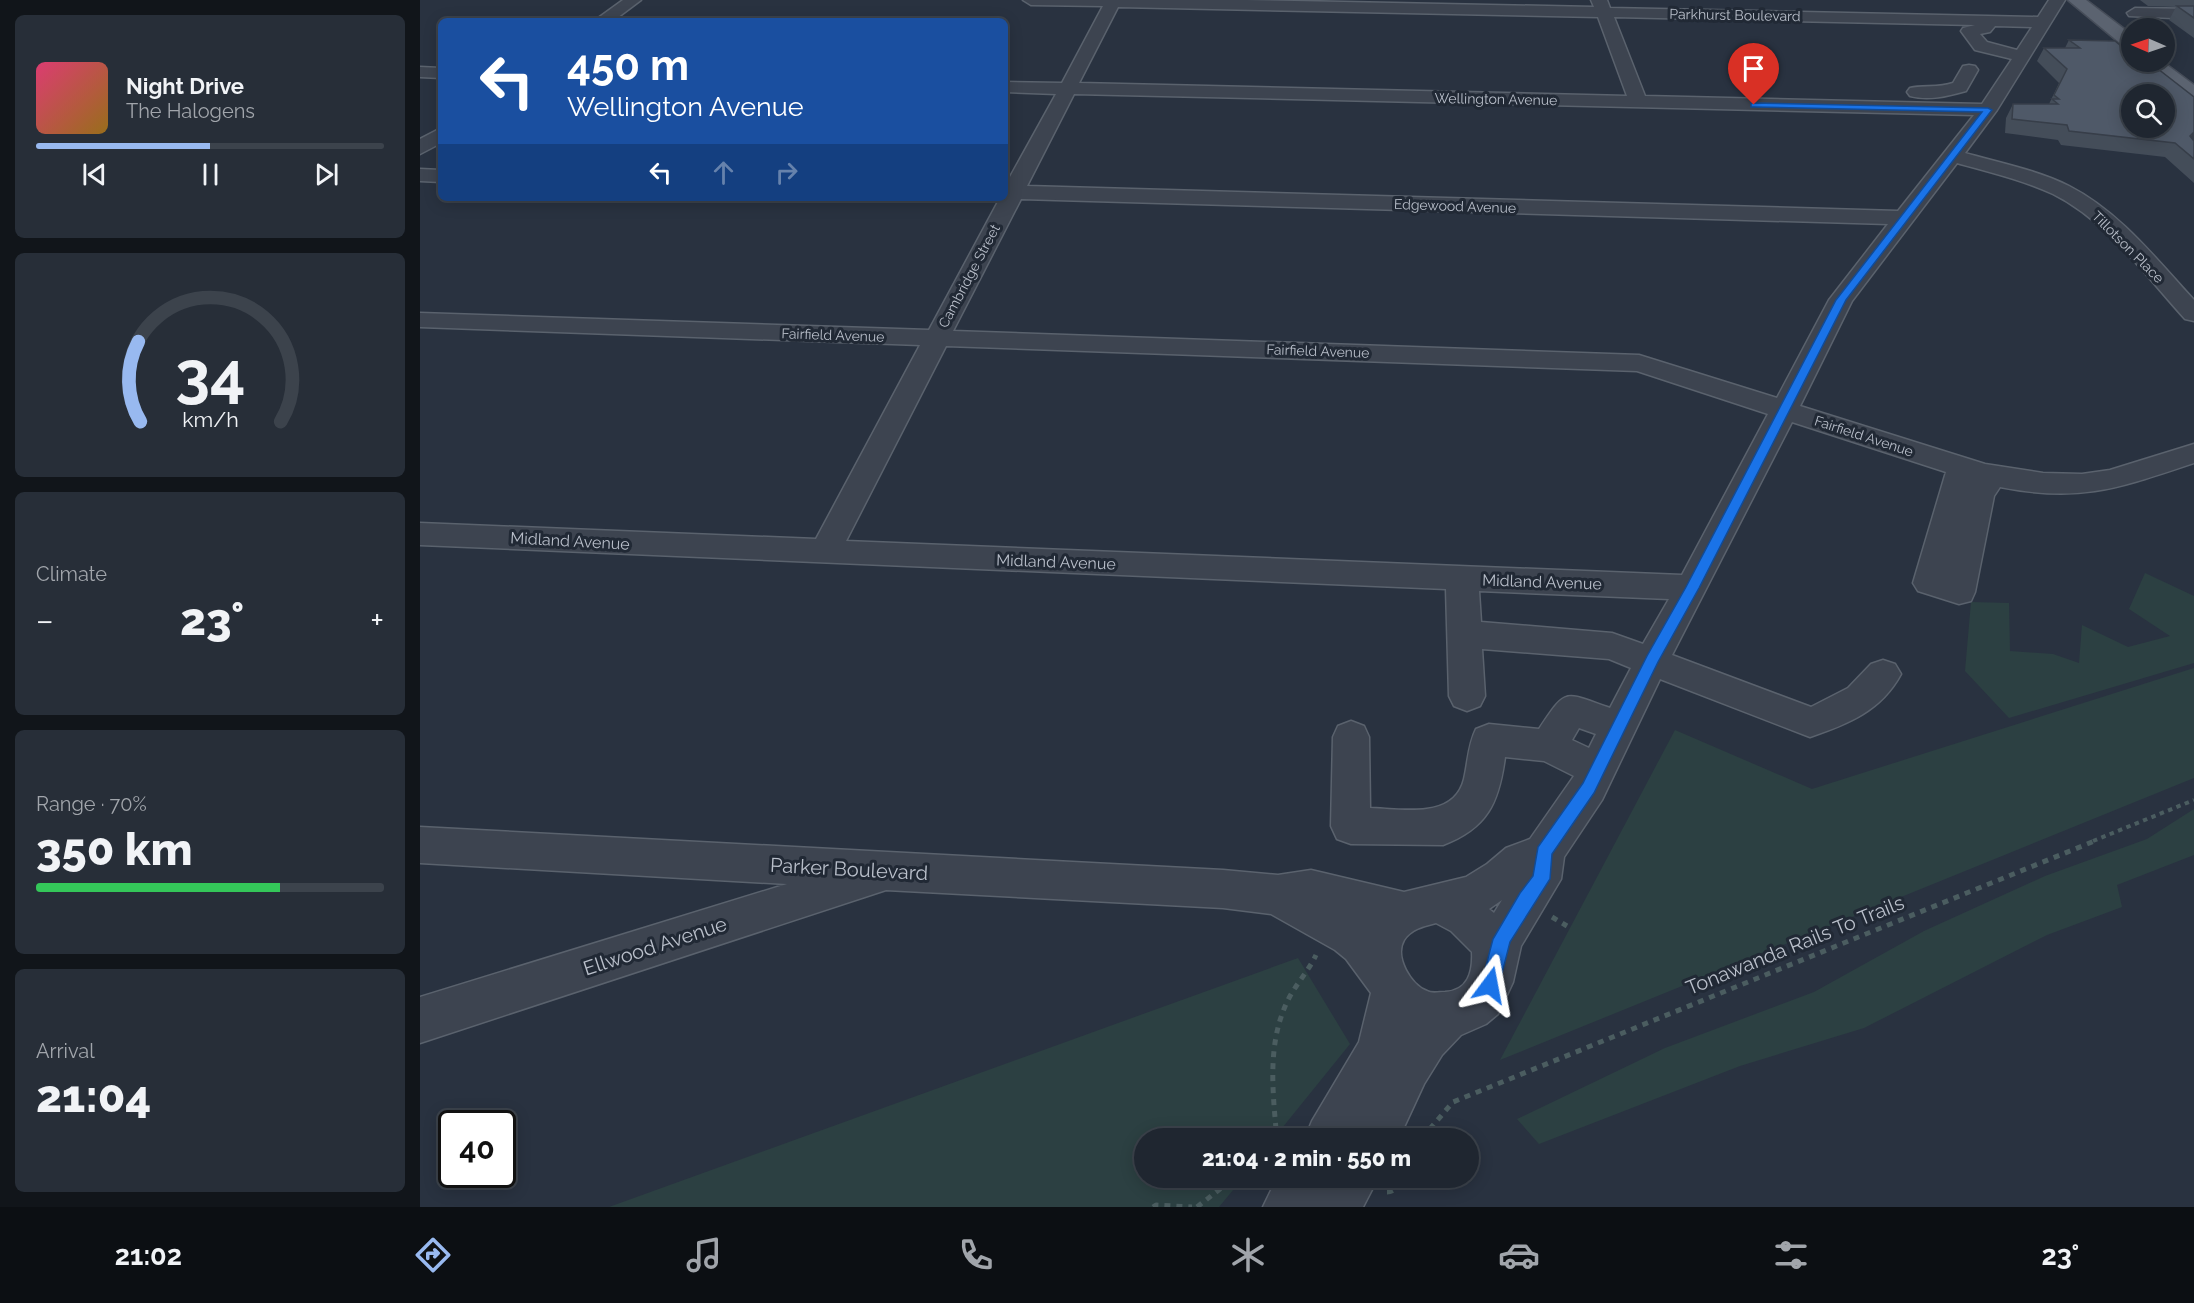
<!DOCTYPE html>
<meta charset="utf-8">
<style>
:root{--surface:#1f2630;--page:#272e38;--text:#f1f3f6;--muted:#a1a5ab;--line:#3c434c;--accent:#98b9f0}
body{margin:0;font-family:Raleway,sans-serif;background:var(--page);color:var(--text);height:100vh;display:flex;flex-direction:column;font-size:22px;white-space:nowrap}
*{box-sizing:border-box;margin:0}
p{font-size:20px;color:var(--muted)}
.icon{flex:none;width:33px;height:33px;fill:none;stroke:currentColor;stroke-width:2;stroke-linecap:round;stroke-linejoin:round}
.map{position:relative;flex:1;overflow:hidden}
.details{display:flex;flex-direction:column;gap:15px;padding:15px;background:#11151a;width:420px}
.details>*{flex:none}
.hud{position:absolute;left:18px;top:18px;width:570px;height:183px;border-radius:9px;box-shadow:0 3px 15px #0003,0 0 0 2px var(--line);background:#1a4fa0;color:#fff;overflow:hidden}
.needle{width:39px;rotate:272deg}
.fabs{position:absolute;left:1701px;top:18px;display:grid;gap:12px}
.fabs a{display:grid;place-items:center;width:54px;height:54px;border-radius:50%;background:var(--surface);box-shadow:0 3px 15px #0003,0 0 0 2px var(--line);font-size:30px}
.speed{position:absolute;left:18px;top:1110px;display:flex;gap:12px;font-size:30px;font-weight:700;text-align:center}
.speed>*{display:grid;place-content:center;width:78px;height:78px;border-radius:50%;background:var(--surface);box-shadow:0 3px 15px #0003,0 0 0 2px var(--line);line-height:1}
.speed .limit{border:3px solid #111;border-radius:9px;background:#fff;color:#111}
.pin{position:absolute;display:grid;place-items:center;width:51px;height:51px;color:#fff;margin:-62px -26px;border-radius:50% 50% 50% 0;rotate:-45deg;box-shadow:0 0 6px #0007}
.pin .icon{rotate:45deg}
.me{position:absolute;width:66px;margin:-33px;rotate:13deg;stroke-linejoin:round;filter:drop-shadow(0 0 4px #0008)}
.turn{display:flex;align-items:center;gap:21px;height:126px;padding:0 30px;font-size:27px}
.turn .icon{width:78px;height:78px;stroke-width:2.5}
.turn b{display:block;font-size:42px;line-height:51px}
.lanes{display:flex;align-items:center;height:57px;padding:0 30px;background:#0003;justify-content:center;gap:30px;direction:ltr}
.lanes .off{opacity:.35}
.big{font-size:45px;font-weight:800;line-height:1.1}
.details .card{flex:1;display:flex;flex-direction:column;justify-content:center;gap:9px;min-width:0;padding:0 21px;border-radius:9px;background:var(--page)}
.details .dial{align-items:center;gap:0}
.dial svg{height:156px;overflow:visible;fill:none;stroke:var(--line);stroke-width:7;stroke-linecap:round;text-anchor:middle}
.dial text{fill:var(--text);stroke:none}
.song{display:flex;align-items:center;gap:18px}
.cover{width:72px;height:72px;border-radius:9px;background:linear-gradient(135deg,hsl(340 70% 55%),hsl(40 70% 35%))}
.played{height:6px;border-radius:3px;background:linear-gradient(90deg,var(--accent) 50%,var(--line) 50%)}
.keys{display:flex;justify-content:space-around;direction:ltr}
.heat{display:flex;justify-content:space-between;align-items:center;font-size:33px;direction:ltr}
.charge{height:9px;border-radius:4px;background:linear-gradient(90deg,#34c759 70%,var(--line) 0)}
.trip{position:absolute;left:714px;top:1128px;width:345px;height:60px;border-radius:30px;background:var(--surface);box-shadow:0 3px 15px #0003,0 0 0 2px var(--line);font-weight:800;line-height:60px;text-align:center}
.tab-bar{display:flex;height:96px;justify-content:space-around;align-items:center;background:#0c0f13;color:var(--muted)}
.tab-bar .icon{width:42px;height:42px}
.tab-bar .current{color:var(--accent)}
.tab-bar b{font-size:27px;color:var(--text)}
main{display:flex;flex:1;min-height:0}
.map>svg:first-child{display:block}
.green{fill:#2c4042}
.lines{fill:none;stroke-linecap:round;stroke-linejoin:round}
.minor-casing{stroke:#5a626d;stroke-width:3}
.major-casing{stroke:#464d59;stroke-width:3}
.path-far1{stroke:#4b5d60;stroke-width:4;stroke-dasharray:4.5 4.5;stroke-linecap:butt}
.path{stroke:#4b5d60;stroke-width:5;stroke-dasharray:6 6;stroke-linecap:butt}
.minor{fill:#3d4450;fill-rule:evenodd}
.major{fill:#5b6370;fill-rule:evenodd}
.wall{fill:#444d59}
.shaded-wall{fill:#373e49}
.building{fill:#4f5968;stroke:#373e49;stroke-width:1.5;fill-rule:evenodd}
.route{fill:#1a73e8;stroke:#114b97;stroke-width:1.5}
.labels{text-anchor:middle;dominant-baseline:central;stroke-width:6;stroke-linejoin:round;paint-order:stroke}
.far-street-label{font-size:14px;fill:#b9bfca;stroke:#212935}
.street-label{font-size:16px;fill:#b9bfca;stroke:#212935}
.near-street-label{font-size:20px;fill:#b9bfca;stroke:#212935}
</style>
<main>
<section class="details">
<div class="card">
<div class="song"><i class="cover"></i><div><b>Night Drive</b><p>The Halogens</p></div></div>
<div class="played"></div>
<div class="keys"><svg class="icon" aria-label="previous" viewBox="0 0 24 24"><path d="M18 5L8 12l10 7zM5 5v14"/></svg><svg class="icon" aria-label="pause" viewBox="0 0 24 24"><path d="M8 5v14M16 5v14"/></svg><svg class="icon" aria-label="next" viewBox="0 0 24 24"><path d="M6 5l10 7-10 7zM19 5v14"/></svg></div>
</div>
<div class="card dial"><svg viewBox="0 0 100 80">
<path d="M14 69A42 42 0 1 1 86 69"/>
<path d="M14 69A42 42 0 0 1 13 28" stroke="#98b9f0"/>
<text x="50" y="56" font-size="32" font-weight="700">34</text>
<text x="50" y="72" font-size="11">km/h</text>
</svg></div>
<div class="card"><p>Climate</p>
<div class="heat"><a>−</a><b class="big">23°</b><a>+</a></div>
</div>
<div class="card"><p>Range · 70%</p><b class="big">350 km</b><div class="charge"></div></div>
<div class="card"><p>Arrival</p><b class="big">21:04</b></div>
</section>
<div class="map">
<svg width="1774" height="1207" viewBox="0 0 1774 1207">
<rect width="100%" height="100%" fill="#293240"/>
<g class="green">
<path d="M 1725,573 L 1774,596 L 1774,663 L 1589,718 L 1545,671 L 1551,602 L 1589,603 L 1590,651 L 1633,654 L 1659,663 L 1662,625 L 1708,647 L 1750,636 L 1709,609 Z"/>
<path d="M 1774,668 L 1774,778 L 1080,1060 L 1255,730 L 1392,789 Z"/>
<path d="M 1774,809 L 1774,855 L 1697,885 L 1702,907 L 1627,935 L 1444,1028 L 1320,1066 L 1119,1144 L 1097,1119 L 1245,1048 L 1394,992 L 1504,931 L 1625,876 L 1727,839 Z"/>
<path d="M 878,958 L 930,1044 L 854,1138 L 724,1138 L 724,1178 L 823,1178 L 799,1207 L 189,1207 Z"/>
</g>
<g class="lines">
<defs>
<g id="minor">
<path d="M 203,0 L 221,0 L 193,21 L 174,21 Z"/>
<path d="M 603,0 L 826,0 L 1174,7 L 1171,0 L 1187,0 L 1190,8 L 1618,17 L 1629,0 L 1645,0 L 1577,110 L 1545,153 C 1580,163 1617,170 1649,186 C 1700,212 1736,259 1774,300 L 1774,321 L 1765,319 C 1725,275 1687,221 1633,194 C 1603,180 1569,172 1537,163 L 1432,301 L 1380,406 L 1565,464 L 1623,473 L 1662,474 L 1690,470 L 1774,444 L 1774,463 C 1699,488 1661,503 1580,487 L 1574,496 L 1555,592 L 1551,601 L 1539,604 L 1498,591 L 1493,583 L 1526,472 L 1372,422 L 1252,655 L 1391,707 L 1428,688 L 1451,664 L 1463,660 L 1475,664 L 1481,674 C 1461,711 1428,724 1390,737 L 1240,679 L 1182,800 L 1144,857 L 1141,879 L 1101,946 L 1093,982 L 1078,1014 L 1066,1024 L 1041,1035 L 1022,1055 L 1004,1084 L 979,1138 L 885,1138 L 892,1121 L 939,1042 L 951,993 L 926,959 L 915,950 L 851,914 L 803,908 L 466,890 L 0,1043 L 0,997 L 367,884 L 0,863 L 0,827 L 803,870 L 858,875 L 891,870 L 984,892 L 1046,877 L 1067,864 L 1086,848 L 1110,839 L 1154,776 L 1124,761 L 1085,757 C 1079,802 1068,828 1023,845 L 931,844 L 917,839 L 911,826 L 913,737 L 918,726 L 931,721 L 944,726 L 949,737 L 950,808 C 982,809 1034,820 1044,779 C 1048,762 1048,745 1056,729 L 1069,724 L 1119,729 C 1147,687 1143,692 1190,708 L 1211,668 L 1189,659 L 1062,649 L 1065,696 L 1060,706 L 1047,711 L 1034,706 L 1029,696 L 1026,589 L 0,545 L 0,523 L 396,539 L 500,345 L 0,327 L 0,313 L 509,330 L 580,198 L 585,198 L 585,186 L 636,94 L 585,92 L 585,82 L 642,83 L 683,6 L 611,5 ZM 698,7 L 1178,17 L 1207,96 L 659,83 ZM 1194,17 L 1555,25 L 1543,28 L 1541,31 L 1555,50 L 1592,59 L 1562,104 L 1225,96 ZM 1575,26 L 1612,27 L 1597,50 L 1567,42 L 1560,34 L 1570,32 ZM 654,94 L 1554,115 L 1478,211 L 607,186 ZM 601,199 L 1468,224 L 1409,300 L 1357,398 L 1219,355 L 533,331 ZM 526,346 L 1217,371 L 1348,414 L 1262,575 L 426,541 ZM 1059,591 L 1249,599 L 1223,644 L 1192,633 L 1061,622 ZM 1159,728 L 1176,734 L 1169,748 L 1152,740 ZM 1082,900 L 1074,913 L 1069,909 ZM 1016,923 L 1031,931 L 1052,952 C 1053,972 1048,991 1025,992 C 1019,992 1012,994 1007,991 C 991,985 974,957 984,940 C 991,929 1004,926 1016,923 Z"/>
<path d="M 1715,8 L 1774,9 L 1774,19 L 1709,16 L 1707,13 Z"/>
<path d="M 1549,65 L 1555,66 L 1558,70 L 1546,91 C 1528,96 1509,101 1490,96 L 1487,92 L 1490,88 C 1504,85 1518,88 1533,83 L 1543,66 Z"/>
<path d="M 0,67 L 21,68 L 21,78 L 0,77 Z"/>
<path d="M 21,128 L 21,143 L 0,154 L 0,139 Z"/>
<path d="M 0,169 L 21,170 L 21,182 L 0,181 Z"/>
<path d="M 857,1178 L 958,1178 L 943,1207 L 843,1207 Z"/>
</g>
<g id="major">
<path d="M 1648,0 L 1666,0 L 1712,35 L 1712,49 L 1706,48 Z"/>
<path d="M 1724,62 L 1743,62 L 1774,85 L 1774,99 L 1768,98 Z"/>
</g>
</defs>
<use href="#minor" class="minor-casing"/>
<use href="#major" class="major-casing"/>
<path class="path-far1" d="M 1673,841 L 1774,800"/>
<g class="path">
<path d="M 1132,917 L 1147,926"/>
<path d="M 856,1129 C 852,1084 848,1039 869,998 C 877,983 889,970 896,955"/>
<path d="M 848,1138 L 856,1129 L 874,1133"/>
<path d="M 1002,1138 L 1033,1102 L 1677,840"/>
<path d="M 967,1192 C 975,1192 980,1185 983,1178"/>
<path d="M 733,1207 L 736,1205 L 772,1207"/>
<path d="M 777,1207 L 814,1178"/>
</g>
<use href="#minor" class="minor"/>
<use href="#major" class="major"/>
</g>
<g class="wall">
<path d="M 1720,0 L 1774,0 L 1774,38 L 1749,20 L 1756,7 L 1728,6 Z"/>
<path d="M 1649,40 L 1706,50 L 1774,97 L 1774,183 L 1745,157 L 1641,145 L 1638,140 L 1585,133 L 1586,118 L 1593,104 L 1629,104 L 1639,83 L 1617,61 L 1624,48 L 1645,48 Z"/>
</g>
<path class="shaded-wall" d="M 1774,132 L 1774,143 L 1765,145 L 1761,151 Z"/>
<g class="building">
<path d="M 1757,6 L 1774,6 L 1774,18 Z"/>
<path d="M 1649,40 L 1695,41 L 1706,50 L 1712,50 L 1712,62 L 1729,62 L 1774,97 L 1774,132 L 1770,136 L 1774,141 L 1774,159 L 1755,143 L 1649,131 L 1647,125 L 1592,119 L 1593,104 L 1638,104 L 1632,99 L 1639,99 L 1634,95 L 1647,69 L 1624,48 L 1660,48 ZM 1712,94 L 1744,94 L 1744,128 L 1712,128 Z"/>
</g>
<path class="route" d="M 1331,103 L 1568,108 L 1572,110 L 1426,300 L 1279,588 L 1238,662 L 1174,793 L 1132,854 L 1130,879 L 1090,942 L 1079,985 L 1077,991 L 1070,994 L 1064,991 L 1061,985 L 1073,939 L 1100,893 L 1113,876 L 1118,847 L 1163,783 L 1227,656 L 1266,587 L 1416,300 L 1562,112 L 1334,107 L 1331,107 Z"/>
<g class="labels">
<g class="far-street-label">
<text transform="translate(1315 15) rotate(1)">Parkhurst Boulevard</text>
<text transform="translate(1076 99) rotate(1)">Wellington Avenue</text>
<text transform="translate(1035 206) rotate(2)">Edgewood Avenue</text>
<text transform="translate(1708 247) rotate(45)">Tillotson Place</text>
<text transform="translate(549 276) rotate(-62)">Cambridge Street</text>
<text transform="translate(413 335) rotate(2)">Fairfield Avenue</text>
<text transform="translate(898 351) rotate(2)">Fairfield Avenue</text>
<text transform="translate(1444 436) rotate(18)">Fairfield Avenue</text>
</g>
<g class="street-label">
<text transform="translate(150 541) rotate(3)">Midland Avenue</text>
<text transform="translate(636 562) rotate(2)">Midland Avenue</text>
<text transform="translate(1122 582) rotate(2)">Midland Avenue</text>
</g>
<g class="near-street-label">
<text transform="translate(429 869) rotate(3)">Parker Boulevard</text>
<text transform="translate(1375 945) rotate(-22)">Tonawanda Rails To Trails</text>
<text transform="translate(235 946) rotate(-18)">Ellwood Avenue</text>
</g>
</g>
</svg>
<div class="fabs">
<a><svg class="needle" viewBox="-14 -14 28 28"><path d="M0-13l5 13h-10z" fill="#e53935"/><path d="M0 13l5-13h-10z" fill="#a1a5ab"/></svg></a>
<a><svg class="icon" aria-label="search" viewBox="0 0 24 24"><circle cx="10" cy="10" r="6"/><path d="M15 15l6 6"/></svg></a>
</div>
<div class="speed"><div class="limit">40</div></div>
<div class="pin" style="left:1334px;top:105px;background:#d93025"><svg class="icon" aria-label="arrive" viewBox="0 0 24 24"><path d="M6 21V4h12l-3 4 3 4H6"/></svg></div>
<svg class="me" style="left:1070px;top:985px" viewBox="-20 -20 40 40"><path d="M0-17L14 15 0 8-14 15z" fill="#1a73e8" stroke="#fff" stroke-width="4"/></svg>
<div class="trip">21:04 · 2 min · 550 m</div>
<div class="hud">
<div class="turn"><svg class="icon" aria-label="left" viewBox="0 0 24 24"><path d="M17 20v-9H6M10 6l-5 5 5 5"/></svg><div><b>450 m</b>Wellington Avenue</div></div>
<div class="lanes"><svg class="icon" aria-label="left" viewBox="0 0 24 24"><path d="M17 20v-9H6M10 6l-5 5 5 5"/></svg><svg class="icon off" aria-label="ahead" viewBox="0 0 24 24"><path d="M12 20V5M6 11l6-6 6 6"/></svg><svg class="icon off" aria-label="right" viewBox="0 0 24 24"><path d="M7 20v-9h11M14 6l5 5-5 5"/></svg></div>
</div>
</div>
</main>
<nav class="tab-bar">
<b>21:02</b>
<svg class="icon current" aria-label="directions" viewBox="0 0 24 24"><path d="M12 3l9 9-9 9-9-9zM9 14v-3h6M13 9l2 2-2 2"/></svg>
<svg class="icon" aria-label="music" viewBox="0 0 24 24"><path d="M9 18V5l10-2v13"/><circle cx="6" cy="18" r="3"/><circle cx="16" cy="16" r="3"/></svg>
<svg class="icon" aria-label="phone" viewBox="0 0 24 24"><path d="M5 4h4l2 5-3 2q2 4 5 5l2-3 5 2v4C11 20 4 13 5 4z"/></svg>
<svg class="icon" aria-label="climate" viewBox="0 0 24 24"><path d="M12 3v18M4 7l16 10M4 17L20 7"/></svg>
<svg class="icon" aria-label="car" viewBox="0 0 24 24"><path d="M5 17H2v-5l4-1 3-4h7l3 4 3 1v5h-3M9 17h6M6 11h13"/><circle cx="7" cy="17" r="2"/><circle cx="17" cy="17" r="2"/></svg>
<svg class="icon" aria-label="filters" viewBox="0 0 24 24"><path d="M4 7h16M4 17h16"/><circle cx="9" cy="7" r="2"/><circle cx="15" cy="17" r="2"/></svg>
<b>23°</b>
</nav>
